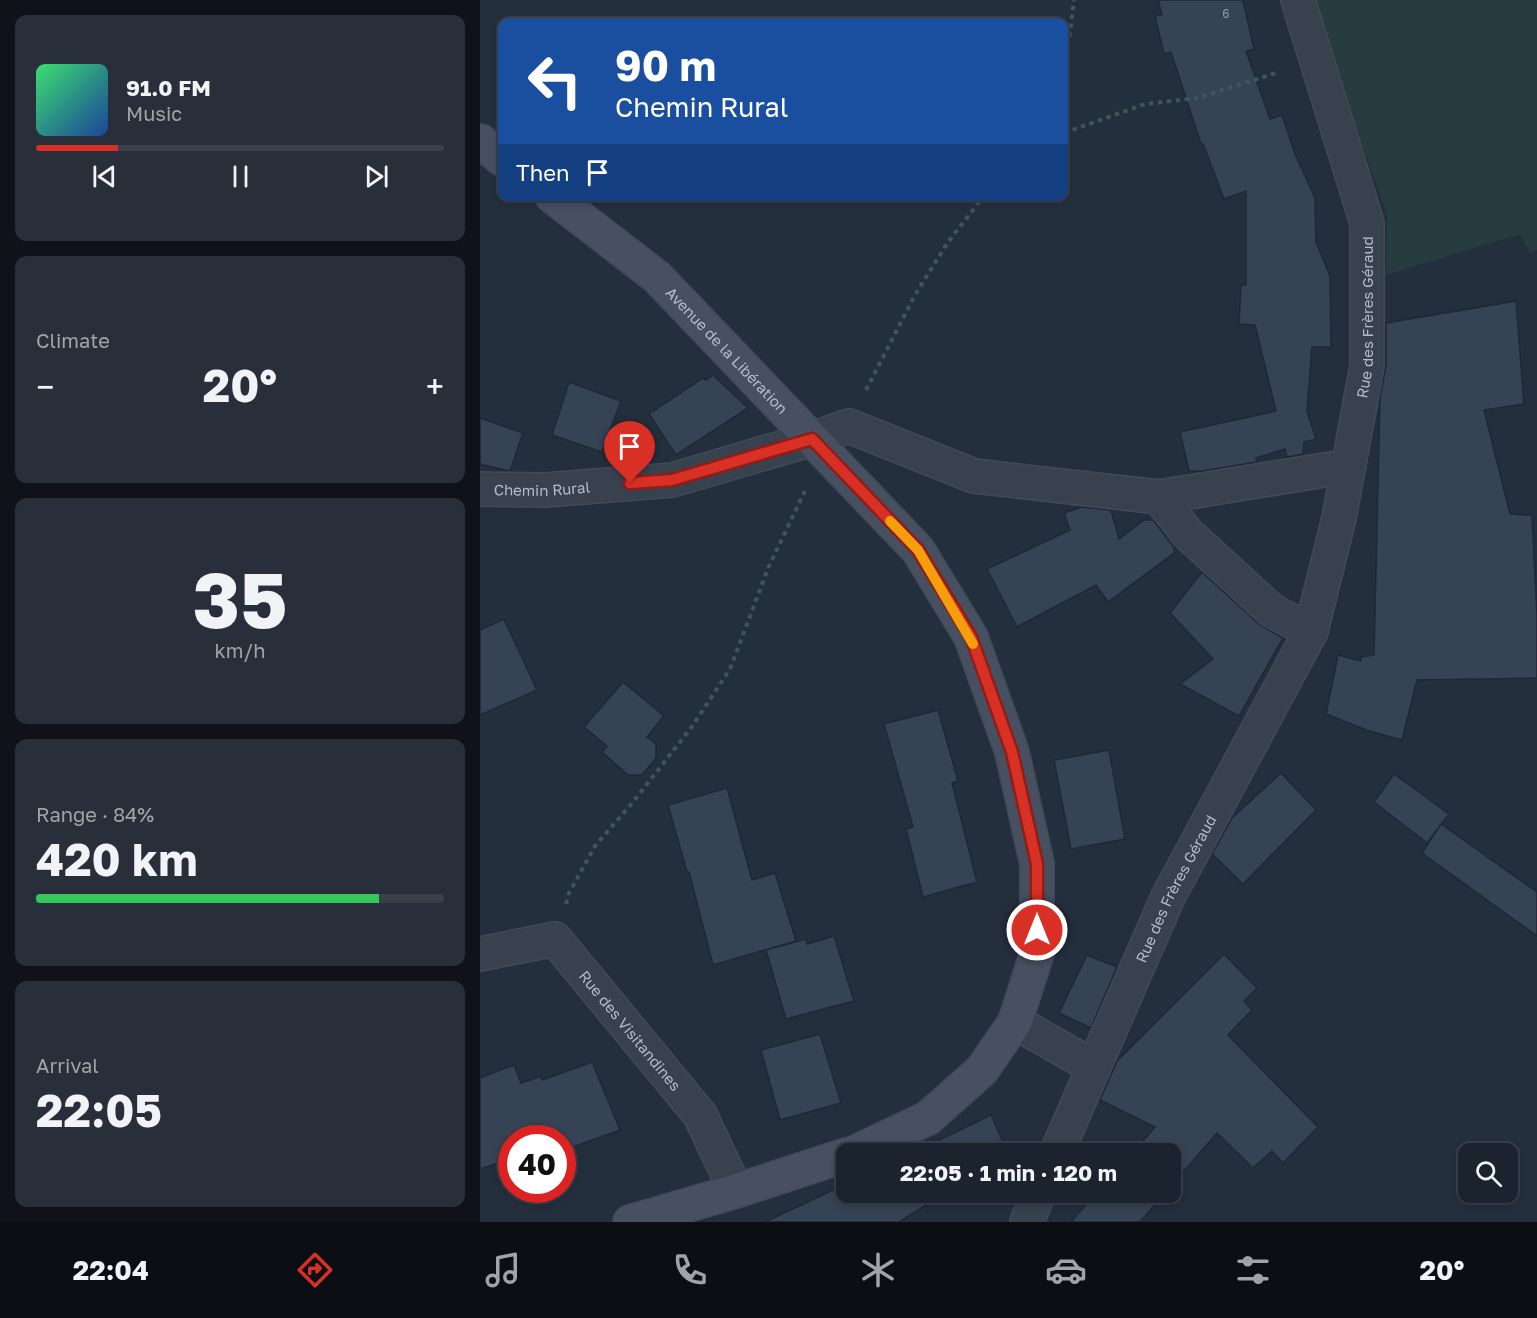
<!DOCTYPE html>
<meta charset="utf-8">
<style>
:root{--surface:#1b232e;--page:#282f3a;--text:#f1f3f6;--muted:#a0a4aa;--line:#39404a;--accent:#d93025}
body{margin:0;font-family:"Golos Text",sans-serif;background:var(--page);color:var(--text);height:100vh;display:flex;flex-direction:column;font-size:22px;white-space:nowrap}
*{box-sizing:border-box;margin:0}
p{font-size:20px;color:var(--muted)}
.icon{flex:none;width:33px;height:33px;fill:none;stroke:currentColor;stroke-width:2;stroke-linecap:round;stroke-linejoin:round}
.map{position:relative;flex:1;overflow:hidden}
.panel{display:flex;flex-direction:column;gap:15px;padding:15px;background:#0f1319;width:480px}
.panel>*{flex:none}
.top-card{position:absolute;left:18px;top:18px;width:570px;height:183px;border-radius:12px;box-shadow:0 3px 9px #0003,0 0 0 2px var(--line);background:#1a4fa0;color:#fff;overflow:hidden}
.tools{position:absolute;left:978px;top:1143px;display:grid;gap:12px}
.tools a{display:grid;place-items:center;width:60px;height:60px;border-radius:12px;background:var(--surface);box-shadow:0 3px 9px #0003,0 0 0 2px var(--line);font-size:30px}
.speed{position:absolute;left:18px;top:1125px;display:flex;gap:12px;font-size:30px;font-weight:700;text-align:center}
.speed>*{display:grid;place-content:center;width:78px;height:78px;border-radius:50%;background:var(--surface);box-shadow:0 3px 9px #0003,0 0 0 2px var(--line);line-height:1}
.speed .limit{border:9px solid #d22;background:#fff;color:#111}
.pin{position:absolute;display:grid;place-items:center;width:51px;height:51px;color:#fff;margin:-62px -26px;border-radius:50% 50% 50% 0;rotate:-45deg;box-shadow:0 0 6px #0007}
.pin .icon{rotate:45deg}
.me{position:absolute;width:66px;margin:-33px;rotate:0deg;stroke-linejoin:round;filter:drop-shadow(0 0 4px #0008)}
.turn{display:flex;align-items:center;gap:21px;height:126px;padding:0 18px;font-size:27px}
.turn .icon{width:78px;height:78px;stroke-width:2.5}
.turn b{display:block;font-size:42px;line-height:51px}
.then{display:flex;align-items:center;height:57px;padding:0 18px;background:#0003;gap:12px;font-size:22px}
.big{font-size:45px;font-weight:700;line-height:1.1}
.panel .card{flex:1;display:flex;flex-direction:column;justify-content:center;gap:9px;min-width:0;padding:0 21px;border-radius:12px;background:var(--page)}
.panel .dial{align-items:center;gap:0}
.dial b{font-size:78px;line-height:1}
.song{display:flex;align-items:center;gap:18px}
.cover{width:72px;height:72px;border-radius:9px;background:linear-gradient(135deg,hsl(140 70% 55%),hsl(220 70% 35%))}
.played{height:6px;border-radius:3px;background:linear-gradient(90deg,var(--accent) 20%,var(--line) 20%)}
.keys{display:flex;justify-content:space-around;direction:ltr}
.heat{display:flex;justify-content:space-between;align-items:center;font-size:33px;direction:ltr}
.charge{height:9px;border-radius:4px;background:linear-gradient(90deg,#34c759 84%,var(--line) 0)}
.trip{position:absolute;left:356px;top:1143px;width:345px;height:60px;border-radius:12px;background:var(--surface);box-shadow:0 3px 9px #0003,0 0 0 2px var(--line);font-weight:700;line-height:60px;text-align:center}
.tabs{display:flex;height:96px;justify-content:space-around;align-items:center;background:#0b0e12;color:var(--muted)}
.tabs .icon{width:42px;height:42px}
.tabs .on{color:var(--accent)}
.tabs b{font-size:27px;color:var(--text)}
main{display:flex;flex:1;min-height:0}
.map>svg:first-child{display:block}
.green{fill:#263c3f}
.building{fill:#364354;stroke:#1f2835;stroke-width:1.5}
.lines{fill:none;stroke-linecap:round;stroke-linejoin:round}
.street-casing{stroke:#414a57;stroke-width:36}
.secondary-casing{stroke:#414a57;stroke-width:36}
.path{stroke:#3f5557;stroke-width:4;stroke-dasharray:4.5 4.5;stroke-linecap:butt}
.street{stroke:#38414e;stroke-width:33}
.secondary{stroke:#465061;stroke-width:33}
.route-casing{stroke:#8d1f18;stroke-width:15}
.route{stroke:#d93025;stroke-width:10}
.slow{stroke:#f59e0b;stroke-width:10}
.labels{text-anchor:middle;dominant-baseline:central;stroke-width:6;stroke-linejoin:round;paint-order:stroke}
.number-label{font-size:12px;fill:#929caa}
.street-label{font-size:15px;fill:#b4bcc9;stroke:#1d2633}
</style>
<main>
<section class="panel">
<div class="card">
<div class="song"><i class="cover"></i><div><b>91.0 FM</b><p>Music</p></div></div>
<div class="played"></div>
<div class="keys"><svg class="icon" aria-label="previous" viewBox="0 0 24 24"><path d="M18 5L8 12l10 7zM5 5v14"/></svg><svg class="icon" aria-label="pause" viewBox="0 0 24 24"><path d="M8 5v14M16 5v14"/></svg><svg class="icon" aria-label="next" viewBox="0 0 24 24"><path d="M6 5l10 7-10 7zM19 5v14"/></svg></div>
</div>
<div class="card"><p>Climate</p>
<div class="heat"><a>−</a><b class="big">20°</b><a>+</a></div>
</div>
<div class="card dial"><b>35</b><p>km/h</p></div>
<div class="card"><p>Range · 84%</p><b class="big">420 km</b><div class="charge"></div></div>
<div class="card"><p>Arrival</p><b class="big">22:05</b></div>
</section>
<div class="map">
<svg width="1057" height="1222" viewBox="0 0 1057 1222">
<rect width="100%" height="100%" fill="#242f3e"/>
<path class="green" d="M 831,0 L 1057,0 L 1057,250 L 1050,253 L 1040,234 L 906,275 L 907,215 Z"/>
<g class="building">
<path d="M 678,0 L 763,0 L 774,49 L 766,51 L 790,119 L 802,115 L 815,154 L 835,198 L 836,242 L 850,276 L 851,347 L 832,347 L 827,411 L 836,439 L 824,442 L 823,454 L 807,457 L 805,449 L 776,458 L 777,462 L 722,471 L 709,471 L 700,432 L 796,411 L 775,325 L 759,324 L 761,285 L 766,285 L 766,191 L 744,199 L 723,144 L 721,144 L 691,52 L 684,54 L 675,16 L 682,15 Z"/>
<path d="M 1036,301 L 1044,404 L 1004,410 L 1030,514 L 1052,515 L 1057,615 L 1057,678 L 937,680 L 922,740 L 889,731 L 846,714 L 858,655 L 881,661 L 881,657 L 894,655 L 900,397 L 906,366 L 906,323 Z"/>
<path d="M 233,375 L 268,408 L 196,455 L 169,414 L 223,378 L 226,380 Z"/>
<path d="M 89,382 L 141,401 L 122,452 L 72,435 Z"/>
<path d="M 0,418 L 43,433 L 30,471 L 0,464 Z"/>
<path d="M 602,507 L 631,510 L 639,539 L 664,520 L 673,520 L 694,547 L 694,553 L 628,602 L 616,585 L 537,627 L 507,569 L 590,530 L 584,513 Z"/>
<path d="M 722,572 L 780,625 L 803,638 L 759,716 L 700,684 L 733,659 L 690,613 Z"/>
<path d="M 24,619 L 57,690 L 0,715 L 0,630 Z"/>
<path d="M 143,682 L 184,716 L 167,737 L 176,744 L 176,758 L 162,775 L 148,775 L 122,752 L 127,746 L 104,727 Z"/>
<path d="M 458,710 L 478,781 L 472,783 L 497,882 L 443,897 L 426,829 L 433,827 L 404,724 Z"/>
<path d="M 629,750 L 645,839 L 591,849 L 574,760 Z"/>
<path d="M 801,773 L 836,810 L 763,884 L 732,854 L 752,818 Z"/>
<path d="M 914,774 L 969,814 L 947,843 L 894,802 Z"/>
<path d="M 247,788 L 272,880 L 295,873 L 316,941 L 233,965 L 209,872 L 207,872 L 188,805 Z"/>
<path d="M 961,824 L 1057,892 L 1057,936 L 942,853 Z"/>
<path d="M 354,936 L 374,1001 L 306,1019 L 286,950 L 326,939 L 327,944 Z"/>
<path d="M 744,954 L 777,988 L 764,1001 L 772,1010 L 748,1035 L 838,1127 L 803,1163 L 792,1151 L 773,1168 L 737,1133 L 690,1187 L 690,1154 L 652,1154 L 675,1127 L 620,1100 L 637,1061 Z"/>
<path d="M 607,955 L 637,967 L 611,1028 L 579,1013 Z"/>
<path d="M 340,1034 L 361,1103 L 300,1120 L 281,1050 Z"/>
<path d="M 112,1062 L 140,1130 L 82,1151 L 82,1138 L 32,1138 L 32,1159 L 0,1169 L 0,1078 L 34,1065 L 41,1083 L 61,1076 L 62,1080 Z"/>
<path d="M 511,1115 L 528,1154 L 430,1154 Z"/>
<path d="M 366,1184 L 366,1192 L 467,1192 L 419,1222 L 285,1222 Z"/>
<path d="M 617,1192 L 686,1192 L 660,1222 L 591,1222 Z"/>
</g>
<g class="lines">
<defs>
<g id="street">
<path id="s1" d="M 0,489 L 66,490 L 192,480 L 332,439 L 369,426 L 494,476 L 679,497"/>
<path d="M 831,631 L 792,611 L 707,533 L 679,497 L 869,466"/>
<path id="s2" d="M 0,954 L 75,939 L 220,1115 L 256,1191"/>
<path d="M 535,1022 L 614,1067"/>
<path id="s3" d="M 576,1154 L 688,897 L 831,631 L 859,518 L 887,366 L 887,223 L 818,0"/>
<path d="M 547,1222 L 559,1192"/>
</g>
<g id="secondary">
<path d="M 0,141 L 22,159"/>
<path id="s4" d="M 72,196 L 177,277 L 438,550 L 491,637 L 532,752 L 557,864 L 557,953 L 535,1022 L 502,1070 L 448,1118 L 372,1154"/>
<path d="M 150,1222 L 256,1191 L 366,1155"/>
</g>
</defs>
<use href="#street" class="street-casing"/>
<use href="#secondary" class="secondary-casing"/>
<g class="path">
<path d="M 584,54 L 589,41 L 594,0"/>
<path d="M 584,133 L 665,104 L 718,98 L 799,72"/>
<path d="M 386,390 L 435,295 L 468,242 L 504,196"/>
<path d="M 86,904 L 89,893 L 115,846 L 153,802 L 211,728 L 250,669 L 289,566 L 325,491"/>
</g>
<use href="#street" class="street"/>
<use href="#secondary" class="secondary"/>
</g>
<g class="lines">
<defs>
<path id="route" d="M 150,483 L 192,480 L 332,439 L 438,550 L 491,637 L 532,752 L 557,864 L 557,930"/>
</defs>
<use href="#route" class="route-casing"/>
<use href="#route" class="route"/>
<path class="slow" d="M 410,521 L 438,550 L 493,644"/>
</g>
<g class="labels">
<g class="number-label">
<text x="746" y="13">6</text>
</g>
<g class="street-label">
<text stroke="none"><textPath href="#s3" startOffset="902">Rue des Frères Géraud</textPath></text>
<text stroke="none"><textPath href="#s4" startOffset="234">Avenue de la Libération</textPath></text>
<text stroke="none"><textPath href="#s1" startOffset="62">Chemin Rural</textPath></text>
<text stroke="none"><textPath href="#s3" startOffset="291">Rue des Frères Géraud</textPath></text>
<text stroke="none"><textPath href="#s2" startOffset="195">Rue des Visitandines</textPath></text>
</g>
</g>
</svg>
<div class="tools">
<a><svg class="icon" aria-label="search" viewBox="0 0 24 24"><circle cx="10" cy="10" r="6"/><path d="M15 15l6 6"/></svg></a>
</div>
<div class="speed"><div class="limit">40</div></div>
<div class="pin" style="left:150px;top:483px;background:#d93025"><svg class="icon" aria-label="arrive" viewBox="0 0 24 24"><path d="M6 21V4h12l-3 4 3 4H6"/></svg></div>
<svg class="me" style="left:557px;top:930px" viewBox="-20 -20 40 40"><circle r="17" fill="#d93025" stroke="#fff" stroke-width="3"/><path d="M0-11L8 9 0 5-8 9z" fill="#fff"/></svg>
<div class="trip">22:05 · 1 min · 120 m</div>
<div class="top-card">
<div class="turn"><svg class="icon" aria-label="left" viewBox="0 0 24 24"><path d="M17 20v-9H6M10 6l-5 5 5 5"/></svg><div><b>90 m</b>Chemin Rural</div></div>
<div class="then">Then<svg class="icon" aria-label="arrive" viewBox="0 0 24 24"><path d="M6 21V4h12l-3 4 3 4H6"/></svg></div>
</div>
</div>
</main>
<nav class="tabs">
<b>22:04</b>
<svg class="icon on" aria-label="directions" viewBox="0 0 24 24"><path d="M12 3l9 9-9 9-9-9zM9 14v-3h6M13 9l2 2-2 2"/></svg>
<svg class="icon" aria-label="music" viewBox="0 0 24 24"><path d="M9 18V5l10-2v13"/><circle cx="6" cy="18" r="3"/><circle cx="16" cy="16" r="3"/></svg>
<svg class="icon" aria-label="phone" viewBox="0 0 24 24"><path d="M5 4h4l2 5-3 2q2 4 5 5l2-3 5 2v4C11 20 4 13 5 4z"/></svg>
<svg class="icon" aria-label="climate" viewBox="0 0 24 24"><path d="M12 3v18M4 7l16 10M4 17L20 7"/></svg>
<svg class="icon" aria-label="car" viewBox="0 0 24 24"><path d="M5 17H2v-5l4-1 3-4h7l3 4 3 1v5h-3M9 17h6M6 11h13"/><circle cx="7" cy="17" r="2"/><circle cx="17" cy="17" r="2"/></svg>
<svg class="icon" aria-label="filters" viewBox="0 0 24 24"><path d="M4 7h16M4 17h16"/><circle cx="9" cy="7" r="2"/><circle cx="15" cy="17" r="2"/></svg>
<b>20°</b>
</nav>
